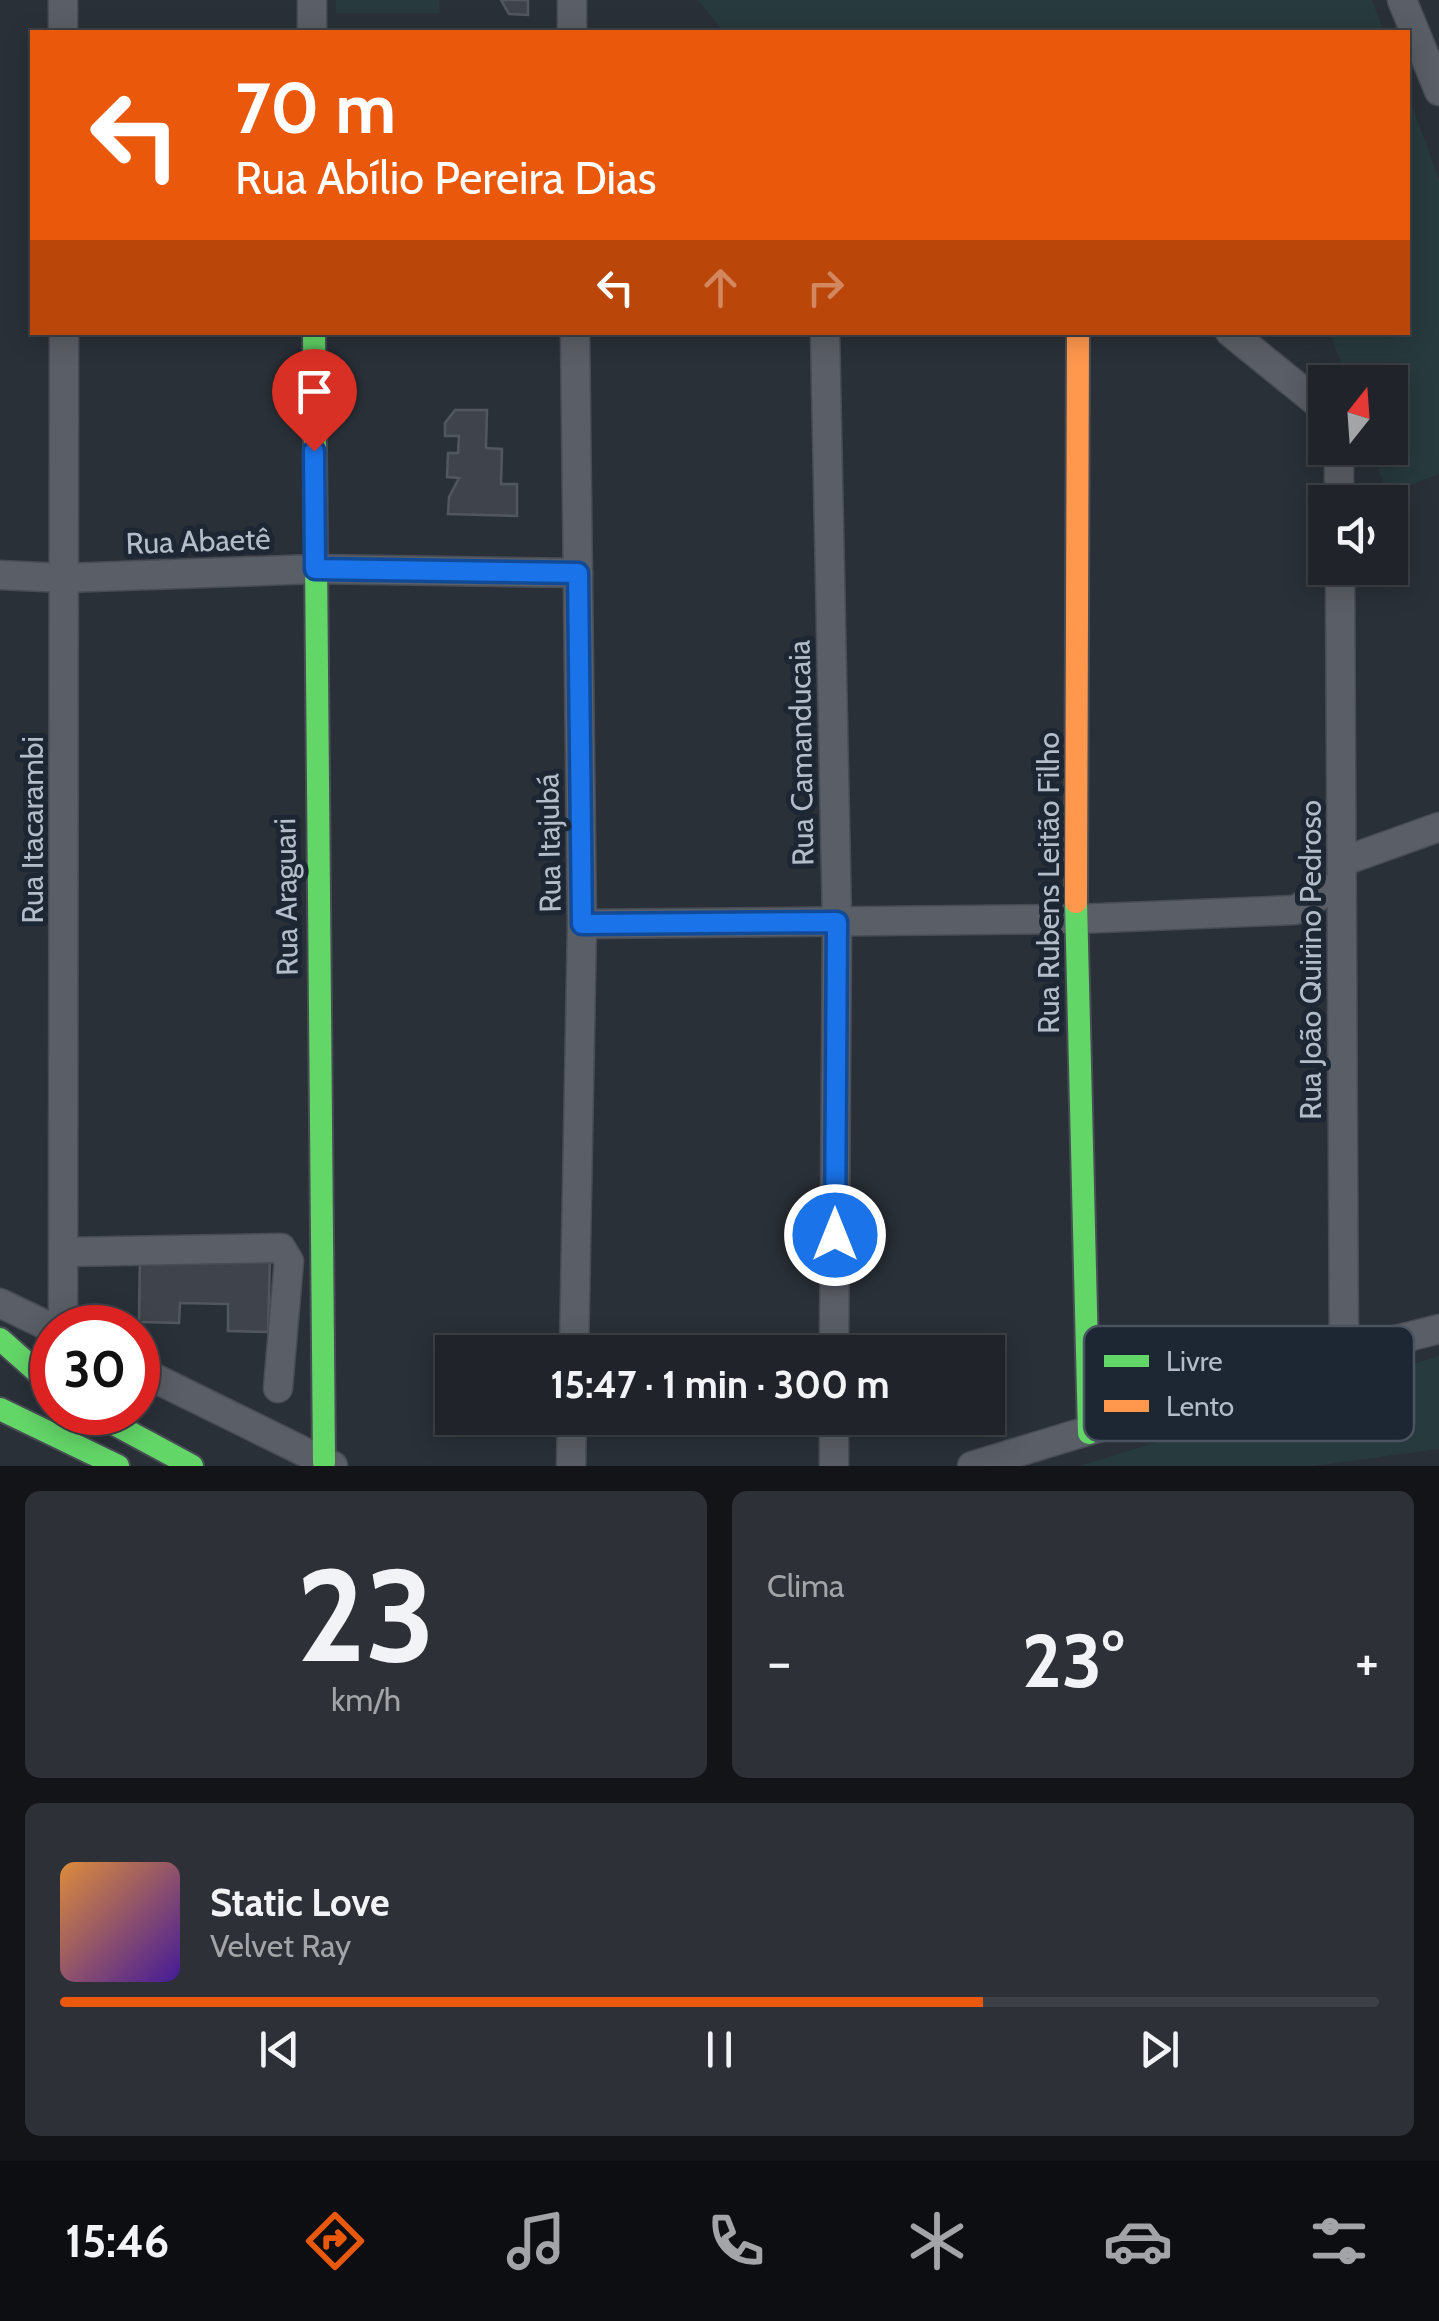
<!DOCTYPE html>
<html lang="pt">
<meta charset="utf-8">
<style>
:root{--surface:#20242a;--page:#2d3036;--text:#f1f3f6;--muted:#a2a4a8;--line:#3d4147;--accent:#ea580c}
body{margin:0;font-family:Cabin,sans-serif;background:var(--page);color:var(--text);height:100vh;display:flex;flex-direction:column;font-size:38px;white-space:nowrap}
*{box-sizing:border-box;margin:0}
p{font-size:32px;color:var(--muted)}
.icon{flex:none;width:55px;height:55px;fill:none;stroke:currentColor;stroke-width:2;stroke-linecap:round;stroke-linejoin:round}
.map{position:relative;height:1466px;overflow:hidden}
.panel{display:flex;flex-direction:column;gap:25px;padding:25px;background:#121417;flex:1}
.panel>*{flex:none}
.hud{position:absolute;left:30px;top:30px;width:1380px;height:305px;border-radius:0px;box-shadow:0 5px 25px #0003,0 0 0 2px var(--line);background:#ea580c;color:#fff;overflow:hidden}
.needle{width:65px;rotate:17deg}
.controls{position:absolute;left:1308px;top:365px;display:grid;gap:20px}
.controls a{display:grid;place-items:center;width:100px;height:100px;border-radius:0px;background:var(--surface);box-shadow:0 5px 25px #0003,0 0 0 2px var(--line);font-size:50px}
.speed{position:absolute;left:30px;top:1305px;display:flex;gap:20px;font-size:50px;font-weight:700;text-align:center}
.speed>*{display:grid;place-content:center;width:130px;height:130px;border-radius:50%;background:var(--surface);box-shadow:0 5px 25px #0003,0 0 0 2px var(--line);line-height:1}
.speed .limit{border:15px solid #d22;background:#fff;color:#111}
.pin{position:absolute;display:grid;place-items:center;width:85px;height:85px;color:#fff;margin:-102px -42px;border-radius:50% 50% 50% 0;rotate:-45deg;box-shadow:0 0 10px #0007}
.pin .icon{rotate:45deg}
.me{position:absolute;width:110px;margin:-55px;rotate:0deg;stroke-linejoin:round;filter:drop-shadow(0 0 8px #0008)}
.turn{display:flex;align-items:center;gap:35px;height:210px;padding:0 40px;font-size:45px}
.turn .icon{width:130px;height:130px;stroke-width:2.5}
.turn b{display:block;font-size:70px;line-height:85px}
.lanes{display:flex;align-items:center;height:95px;padding:0 40px;background:#0003;justify-content:center;gap:50px;direction:ltr}
.lanes .off{opacity:.35}
.big{font-size:75px;font-weight:800;line-height:1.1}
.panel .card{flex:1;display:flex;flex-direction:column;justify-content:center;gap:15px;min-width:0;padding:0 35px;border-radius:15px;background:var(--page)}
.panel .dial{align-items:center;gap:0}
.dial b{font-size:130px;line-height:1}
.song{display:flex;align-items:center;gap:30px}
.cover{width:120px;height:120px;border-radius:15px;background:linear-gradient(135deg,hsl(30 70% 55%),hsl(260 70% 35%))}
.played{height:10px;border-radius:5px;background:linear-gradient(90deg,var(--accent) 70%,var(--line) 70%)}
.keys{display:flex;justify-content:space-around;direction:ltr}
.heat{display:flex;justify-content:space-between;align-items:center;font-size:55px;direction:ltr}
.panel .tiles{flex:1;display:grid;gap:25px;grid-template-columns:1fr 1fr}
.card:last-child{grid-column:span 2}
.trip{position:absolute;left:435px;top:1335px;width:570px;height:100px;border-radius:0px;background:var(--surface);box-shadow:0 5px 25px #0003,0 0 0 2px var(--line);font-weight:800;line-height:100px;text-align:center}
.dock{display:flex;height:160px;justify-content:space-around;align-items:center;background:#0d0e11;color:var(--muted)}
.dock .icon{width:70px;height:70px}
.dock .selected{color:var(--accent)}
.dock b{font-size:45px;color:var(--text)}
.map>svg:first-child{display:block}
.green{fill:#273a3e}
.building{fill:#3f444c;stroke:#52575f;stroke-width:2.5}
.lines{fill:none;stroke-linecap:round;stroke-linejoin:round}
.street-casing{stroke:#484c55;stroke-width:31}
.fast-casing{stroke:#484c55;stroke-width:26}
.slow-casing{stroke:#484c55;stroke-width:26}
.street{stroke:#5a5e66;stroke-width:28}
.fast{stroke:#63d668;stroke-width:22}
.slow{stroke:#ff974d;stroke-width:22}
.route-casing{stroke:#114b97;stroke-width:25}
.route{stroke:#1a73e8;stroke-width:18}
.labels{text-anchor:middle;dominant-baseline:central;stroke-width:10;stroke-linejoin:round;paint-order:stroke}
.street-label{font-size:30px;fill:#b4bcc9;stroke:#1d2633}
.key{fill:#1d2633;stroke:#4a5360;stroke-width:2.5}
.key-label{font-size:28px;fill:#b4bcc9}
</style>
<div class="map">
<svg width="1439" height="1466" viewBox="0 0 1439 1466">
<rect width="100%" height="100%" fill="#2a3038"/>
<g class="green">
<path d="M 336,0 L 439,0 L 440,13 L 336,13 Z"/>
<path d="M 698,0 L 1372,0 L 1384,32 L 724,32 Z"/>
<path d="M 1408,95 L 1439,179 L 1439,474 L 1388,494 L 1371,448 L 1390,448 L 1390,382 L 1348,382 L 1330,333 L 1408,332 Z"/>
<path d="M 1439,1356 L 1439,1449 L 1313,1466 L 1079,1466 Z"/>
</g>
<g class="building">
<path d="M 501,0 L 528,0 L 528,15 L 509,14 Z"/>
<path d="M 455,410 L 487,410 L 486,448 L 502,449 L 501,484 L 517,484 L 517,516 L 448,514 L 449,497 L 459,478 L 447,477 L 448,453 L 458,453 L 459,436 L 445,436 L 445,423 Z"/>
<path d="M 140,1253 L 270,1256 L 268,1332 L 228,1331 L 228,1304 L 180,1303 L 179,1323 L 139,1322 Z"/>
</g>
<g class="lines">
<defs>
<g id="street">
<path d="M 63,0 L 63,32"/>
<path d="M 312,0 L 312,32"/>
<path d="M 572,0 L 572,32"/>
<path d="M 1402,0 L 1439,91"/>
<path d="M 825,332 L 837,921 L 834,1352"/>
<path d="M 1230,332 L 1325,409"/>
<path d="M 1339,448 L 1339,502"/>
<path d="M 1340,568 L 1344,1353"/>
<path d="M 0,575 L 65,578 L 315,569 L 578,573"/>
<path d="M 1344,861 L 1439,827"/>
<path d="M 582,924 L 1076,919 L 1295,910 L 1340,884"/>
<path d="M 64,1252 L 281,1248 L 289,1261 L 278,1388"/>
<path d="M 0,1303 L 52,1328"/>
<path d="M 63,1328 L 64,332"/>
<path d="M 574,1352 L 582,924 L 575,332"/>
<path d="M 138,1370 L 333,1466"/>
<path d="M 571,1466 L 572,1418"/>
<path d="M 834,1466 L 834,1418"/>
<path d="M 972,1466 L 1344,1353 L 1439,1329"/>
</g>
<g id="fast">
<path d="M 314,332 L 324,1462"/>
<path d="M 1076,902 L 1089,1433"/>
<path d="M 0,1339 L 52,1385"/>
<path d="M 0,1409 L 118,1466"/>
<path d="M 92,1412 L 192,1466"/>
</g>
<path id="slow" d="M 1076,902 L 1078,332"/>
</defs>
<use href="#street" class="street-casing"/>
<use href="#fast" class="fast-casing"/>
<use href="#slow" class="slow-casing"/>
<use href="#street" class="street"/>
<use href="#fast" class="fast"/>
<use href="#slow" class="slow"/>
</g>
<g class="lines">
<defs>
<path id="route" d="M 314,451 L 315,569 L 578,573 L 582,924 L 837,922 L 835,1235"/>
</defs>
<use href="#route" class="route-casing"/>
<use href="#route" class="route"/>
</g>
<g class="labels">
<g class="street-label">
<text transform="translate(198 541) rotate(-2)">Rua Abaetê</text>
<text transform="translate(801 753) rotate(-91)">Rua Camanducaia</text>
<text transform="translate(32 830) rotate(-90)">Rua Itacarambi</text>
<text transform="translate(549 843) rotate(-91)">Rua Itajubá</text>
<text transform="translate(1048 883) rotate(-90)">Rua Rubens Leitão Filho</text>
<text transform="translate(286 897) rotate(-91)">Rua Araguari</text>
<text transform="translate(1310 960) rotate(-90)">Rua João Quirino Pedroso</text>
</g>
</g>
<rect x="1084" y="1326" width="330" height="115" rx="15" class="key"/>
<rect x="1104" y="1355" width="45" height="12" fill="#63d668"/>
<rect x="1104" y="1400" width="45" height="12" fill="#ff974d"/>
<g class="key-label">
<text x="1166" y="1371">Livre</text>
<text x="1166" y="1416">Lento</text>
</g>
</svg>
<div class="controls">
<a><svg class="needle" viewBox="-14 -14 28 28"><path d="M0-13l5 13h-10z" fill="#e53935"/><path d="M0 13l5-13h-10z" fill="#a2a4a8"/></svg></a>
<a><svg class="icon" aria-label="sound" viewBox="0 0 24 24"><path d="M4 9h4l5-4v14l-5-4H4zM17 9q2 3 0 6"/></svg></a>
</div>
<div class="speed"><div class="limit">30</div></div>
<div class="pin" style="left:314px;top:451px;background:#d93025"><svg class="icon" aria-label="arrive" viewBox="0 0 24 24"><path d="M6 21V4h12l-3 4 3 4H6"/></svg></div>
<svg class="me" style="left:835px;top:1235px" viewBox="-20 -20 40 40"><circle r="17" fill="#1a73e8" stroke="#fff" stroke-width="3"/><path d="M0-11L8 9 0 5-8 9z" fill="#fff"/></svg>
<div class="trip">15:47 · 1 min · 300 m</div>
<div class="hud">
<div class="turn"><svg class="icon" aria-label="left" viewBox="0 0 24 24"><path d="M17 20v-9H6M10 6l-5 5 5 5"/></svg><div><b>70 m</b>Rua Abílio Pereira Dias</div></div>
<div class="lanes"><svg class="icon" aria-label="left" viewBox="0 0 24 24"><path d="M17 20v-9H6M10 6l-5 5 5 5"/></svg><svg class="icon off" aria-label="ahead" viewBox="0 0 24 24"><path d="M12 20V5M6 11l6-6 6 6"/></svg><svg class="icon off" aria-label="right" viewBox="0 0 24 24"><path d="M7 20v-9h11M14 6l5 5-5 5"/></svg></div>
</div>
</div>
<section class="panel">
<div class="tiles">
<div class="card dial"><b>23</b><p>km/h</p></div>
<div class="card"><p>Clima</p>
<div class="heat"><a>−</a><b class="big">23°</b><a>+</a></div>
</div>
<div class="card">
<div class="song"><i class="cover"></i><div><b>Static Love</b><p>Velvet Ray</p></div></div>
<div class="played"></div>
<div class="keys"><svg class="icon" aria-label="previous" viewBox="0 0 24 24"><path d="M18 5L8 12l10 7zM5 5v14"/></svg><svg class="icon" aria-label="pause" viewBox="0 0 24 24"><path d="M8 5v14M16 5v14"/></svg><svg class="icon" aria-label="next" viewBox="0 0 24 24"><path d="M6 5l10 7-10 7zM19 5v14"/></svg></div>
</div>
</div>
</section>
<nav class="dock">
<b>15:46</b>
<svg class="icon selected" aria-label="directions" viewBox="0 0 24 24"><path d="M12 3l9 9-9 9-9-9zM9 14v-3h6M13 9l2 2-2 2"/></svg>
<svg class="icon" aria-label="music" viewBox="0 0 24 24"><path d="M9 18V5l10-2v13"/><circle cx="6" cy="18" r="3"/><circle cx="16" cy="16" r="3"/></svg>
<svg class="icon" aria-label="phone" viewBox="0 0 24 24"><path d="M5 4h4l2 5-3 2q2 4 5 5l2-3 5 2v4C11 20 4 13 5 4z"/></svg>
<svg class="icon" aria-label="climate" viewBox="0 0 24 24"><path d="M12 3v18M4 7l16 10M4 17L20 7"/></svg>
<svg class="icon" aria-label="car" viewBox="0 0 24 24"><path d="M5 17H2v-5l4-1 3-4h7l3 4 3 1v5h-3M9 17h6M6 11h13"/><circle cx="7" cy="17" r="2"/><circle cx="17" cy="17" r="2"/></svg>
<svg class="icon" aria-label="filters" viewBox="0 0 24 24"><path d="M4 7h16M4 17h16"/><circle cx="9" cy="7" r="2"/><circle cx="15" cy="17" r="2"/></svg>
</nav>
